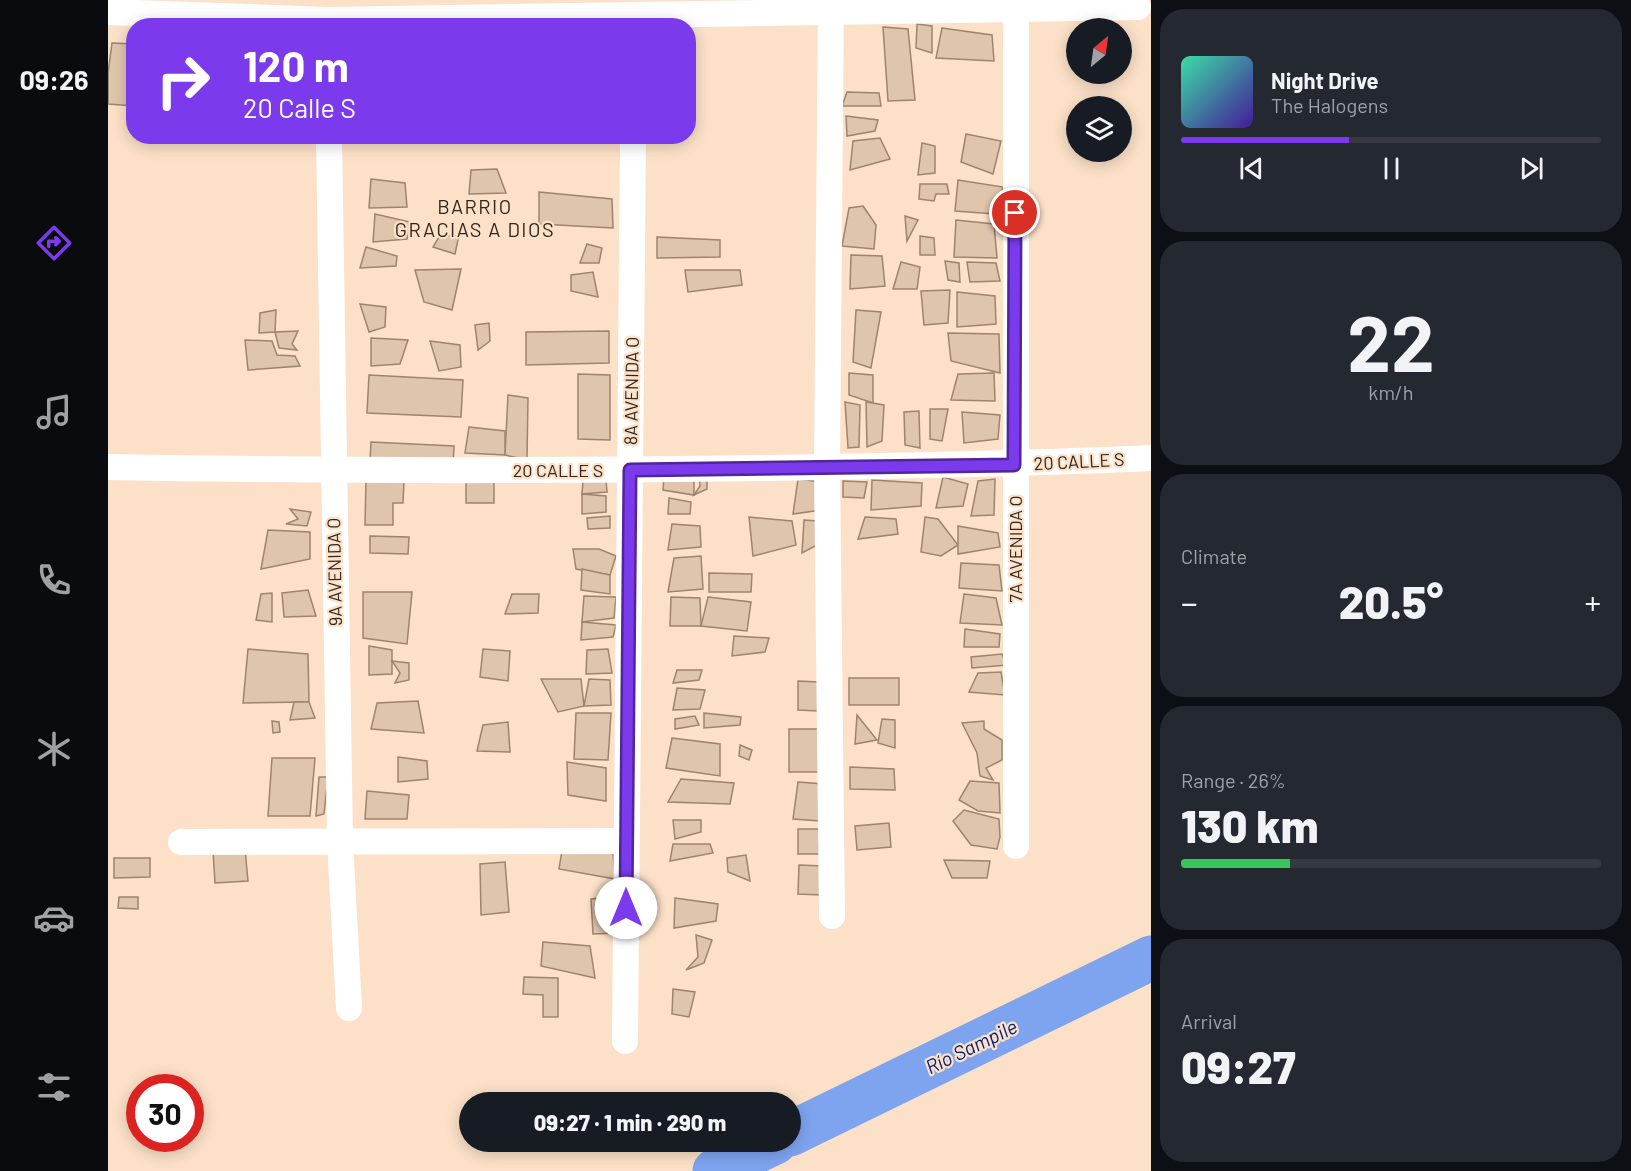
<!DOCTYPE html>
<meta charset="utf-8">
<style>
:root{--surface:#171b24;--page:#242831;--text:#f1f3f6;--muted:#9ea1a6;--line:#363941;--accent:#7c3aed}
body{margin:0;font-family:Barlow,sans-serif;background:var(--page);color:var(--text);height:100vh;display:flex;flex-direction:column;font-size:22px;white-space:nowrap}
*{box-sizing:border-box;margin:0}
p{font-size:20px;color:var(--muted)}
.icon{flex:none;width:33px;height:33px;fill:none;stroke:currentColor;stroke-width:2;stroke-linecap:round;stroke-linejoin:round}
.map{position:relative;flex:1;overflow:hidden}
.side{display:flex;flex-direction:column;gap:9px;padding:9px;background:#0d0f14;width:480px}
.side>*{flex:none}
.top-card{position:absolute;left:18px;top:18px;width:570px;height:126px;border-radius:24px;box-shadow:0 3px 15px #0003;background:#7c3aed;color:#fff;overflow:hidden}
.needle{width:39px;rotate:29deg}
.fabs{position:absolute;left:958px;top:18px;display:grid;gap:12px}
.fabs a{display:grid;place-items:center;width:66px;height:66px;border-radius:50%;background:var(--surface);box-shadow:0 3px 15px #0003;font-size:30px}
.speed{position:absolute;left:18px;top:1074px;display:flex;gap:12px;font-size:30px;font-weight:700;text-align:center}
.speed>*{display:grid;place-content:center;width:78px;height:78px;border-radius:50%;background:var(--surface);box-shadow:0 3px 15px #0003;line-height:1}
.speed .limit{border:9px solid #d22;background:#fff;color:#111}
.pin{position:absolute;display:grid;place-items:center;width:51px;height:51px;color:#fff;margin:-26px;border:3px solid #fff;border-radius:50%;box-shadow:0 2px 6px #0007}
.me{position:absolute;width:66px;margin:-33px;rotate:0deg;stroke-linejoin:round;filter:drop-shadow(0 0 4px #0008)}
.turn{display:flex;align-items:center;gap:21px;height:126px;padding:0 18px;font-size:27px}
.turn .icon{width:78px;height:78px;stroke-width:2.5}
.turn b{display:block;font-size:42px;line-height:51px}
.big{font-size:45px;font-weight:800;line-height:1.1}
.side .card{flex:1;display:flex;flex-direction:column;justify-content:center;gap:9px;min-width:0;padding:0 21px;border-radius:24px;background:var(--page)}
.side .dial{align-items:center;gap:0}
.dial b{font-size:78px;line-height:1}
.song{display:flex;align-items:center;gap:18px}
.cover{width:72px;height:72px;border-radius:9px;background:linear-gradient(135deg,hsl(160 70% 55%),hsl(260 70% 35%))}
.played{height:6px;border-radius:3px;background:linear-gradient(90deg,var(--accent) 40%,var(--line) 40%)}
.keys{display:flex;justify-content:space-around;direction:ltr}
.heat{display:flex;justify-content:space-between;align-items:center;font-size:33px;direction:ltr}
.charge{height:9px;border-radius:4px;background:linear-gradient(90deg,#34c759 26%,var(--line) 0)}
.trip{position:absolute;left:351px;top:1092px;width:342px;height:60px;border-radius:30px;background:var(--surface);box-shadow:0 3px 15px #0003;font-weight:800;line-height:60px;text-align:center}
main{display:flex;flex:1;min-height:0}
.tab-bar{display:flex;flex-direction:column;width:108px;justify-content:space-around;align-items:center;background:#090b0e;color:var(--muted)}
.tab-bar .icon{width:42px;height:42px}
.tab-bar .current{color:var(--accent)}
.tab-bar b{font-size:27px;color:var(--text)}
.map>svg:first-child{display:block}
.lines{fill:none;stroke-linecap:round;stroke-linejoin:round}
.river{stroke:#7ea4f0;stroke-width:45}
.building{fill:#e0c5ad;stroke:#9d846e;stroke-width:1.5}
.minor{stroke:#fff;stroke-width:26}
.route-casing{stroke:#51269a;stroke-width:15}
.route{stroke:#7c3aed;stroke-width:10}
.labels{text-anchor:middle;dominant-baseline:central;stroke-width:4.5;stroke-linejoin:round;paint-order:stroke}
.street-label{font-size:18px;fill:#30261d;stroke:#fce1c8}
.neighbourhood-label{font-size:20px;letter-spacing:1.5px;fill:#30261d;stroke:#fce1c8}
.water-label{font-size:20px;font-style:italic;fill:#021e75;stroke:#fce1c8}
</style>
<main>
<nav class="tab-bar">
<b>09:26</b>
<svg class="icon current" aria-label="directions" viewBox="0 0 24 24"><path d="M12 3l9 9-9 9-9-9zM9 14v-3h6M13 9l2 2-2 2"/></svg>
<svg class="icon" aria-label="music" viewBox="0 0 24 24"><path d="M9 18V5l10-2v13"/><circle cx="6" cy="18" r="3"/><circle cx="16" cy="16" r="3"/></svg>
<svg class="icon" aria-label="phone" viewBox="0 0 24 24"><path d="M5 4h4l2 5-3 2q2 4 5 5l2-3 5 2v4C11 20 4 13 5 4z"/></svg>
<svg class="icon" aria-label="climate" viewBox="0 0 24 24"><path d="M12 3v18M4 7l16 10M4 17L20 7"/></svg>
<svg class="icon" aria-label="car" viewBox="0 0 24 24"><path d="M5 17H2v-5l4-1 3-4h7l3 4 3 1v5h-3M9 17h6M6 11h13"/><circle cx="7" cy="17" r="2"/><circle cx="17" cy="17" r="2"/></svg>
<svg class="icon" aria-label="filters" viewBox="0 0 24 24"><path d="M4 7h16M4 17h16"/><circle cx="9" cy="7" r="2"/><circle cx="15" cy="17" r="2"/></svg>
</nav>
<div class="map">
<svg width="1043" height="1171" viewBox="0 0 1043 1171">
<rect width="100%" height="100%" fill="#fce1c8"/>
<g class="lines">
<g class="river">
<path d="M 682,1134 L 1043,958"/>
<path d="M 607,1171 L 667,1142"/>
</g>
</g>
<g class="building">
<path d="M 809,24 L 824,26 L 824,53 L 808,48 Z"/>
<path d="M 775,27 L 800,29 L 807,100 L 780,101 Z"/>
<path d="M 834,28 L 884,35 L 886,61 L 828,58 Z"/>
<path d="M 4,43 L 26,44 L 26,106 L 0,104 L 0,73 Z"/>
<path d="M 739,92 L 771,93 L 773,106 L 734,106 Z"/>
<path d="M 738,116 L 770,120 L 767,131 L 739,136 Z"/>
<path d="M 858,134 L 893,141 L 885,174 L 853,162 Z"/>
<path d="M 772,138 L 782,159 L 742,170 L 745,141 Z"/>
<path d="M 814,143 L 827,146 L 827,173 L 810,175 Z"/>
<path d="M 389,169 L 398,193 L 361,194 L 363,170 Z"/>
<path d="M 263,179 L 297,183 L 299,207 L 261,208 Z"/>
<path d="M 850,180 L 895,187 L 887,214 L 847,211 Z"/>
<path d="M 812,184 L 839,184 L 841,194 L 828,194 L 826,201 L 811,199 Z"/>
<path d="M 431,192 L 504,199 L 505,228 L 431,224 Z"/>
<path d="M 755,206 L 768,225 L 766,249 L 734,246 L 741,208 Z"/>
<path d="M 267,214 L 302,222 L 299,239 L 265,242 Z"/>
<path d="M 797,216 L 810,220 L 799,241 Z"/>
<path d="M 848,220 L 886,224 L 889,258 L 846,257 Z"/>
<path d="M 351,235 L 347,254 L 325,247 L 331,237 Z"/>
<path d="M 812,236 L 826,238 L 827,255 L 812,255 Z"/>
<path d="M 549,237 L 612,240 L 612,257 L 549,258 Z"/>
<path d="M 479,244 L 494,248 L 491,263 L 472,263 Z"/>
<path d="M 258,247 L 289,256 L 288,266 L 252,268 Z"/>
<path d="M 743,255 L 774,256 L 777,286 L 742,289 Z"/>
<path d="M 837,261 L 851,263 L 852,282 L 840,280 Z"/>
<path d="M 793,262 L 812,267 L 809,289 L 785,289 Z"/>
<path d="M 859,262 L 888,263 L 892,281 L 862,282 Z"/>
<path d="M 353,269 L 344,310 L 316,302 L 307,270 Z"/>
<path d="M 577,270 L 632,270 L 634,285 L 580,292 Z"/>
<path d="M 485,272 L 490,297 L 463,291 L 463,275 Z"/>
<path d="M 842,290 L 840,323 L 816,325 L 813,291 Z"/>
<path d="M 849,292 L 887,296 L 888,324 L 849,327 Z"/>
<path d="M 252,304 L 278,307 L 277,327 L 261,332 Z"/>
<path d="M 168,310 L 167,332 L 151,333 L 152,313 Z"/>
<path d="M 748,310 L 773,312 L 763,368 L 745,362 Z"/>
<path d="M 381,323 L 382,341 L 370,350 L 367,325 Z"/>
<path d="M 190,331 L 184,344 L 189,350 L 171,348 L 167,332 Z"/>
<path d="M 501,331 L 501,363 L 418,365 L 418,332 Z"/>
<path d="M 840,333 L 891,334 L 892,373 L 843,361 Z"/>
<path d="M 263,338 L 300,340 L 292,364 L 263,366 Z"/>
<path d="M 137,340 L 164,341 L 169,355 L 187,356 L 192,366 L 140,370 Z"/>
<path d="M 322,341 L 352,345 L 353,367 L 331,371 Z"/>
<path d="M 741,373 L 765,375 L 765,403 L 741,395 Z"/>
<path d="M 886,373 L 887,401 L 843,400 L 850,374 Z"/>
<path d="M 470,374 L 502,375 L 502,440 L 470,439 Z"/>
<path d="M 261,375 L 355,380 L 353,417 L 259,413 Z"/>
<path d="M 400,395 L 420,398 L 419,460 L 397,455 Z"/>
<path d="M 737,402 L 752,405 L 751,447 L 740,448 Z"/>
<path d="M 758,402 L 776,405 L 774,441 L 759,447 Z"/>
<path d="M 822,409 L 840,409 L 834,441 L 822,439 Z"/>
<path d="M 811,411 L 812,448 L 797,445 L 796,412 Z"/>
<path d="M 854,412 L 892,415 L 890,439 L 856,443 Z"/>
<path d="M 361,427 L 397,431 L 397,455 L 357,453 Z"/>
<path d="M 263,442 L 346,446 L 345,465 L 262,461 Z"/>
<path d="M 556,476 L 586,480 L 586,495 L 555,490 Z"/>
<path d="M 591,476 L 599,477 L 599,489 L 586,495 L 592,486 Z"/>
<path d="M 835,477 L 860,484 L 855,506 L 828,508 Z"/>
<path d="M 358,479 L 386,480 L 386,503 L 358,503 Z"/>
<path d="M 690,479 L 713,482 L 713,510 L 685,514 Z"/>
<path d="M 887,479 L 886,515 L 863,516 L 870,481 Z"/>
<path d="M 258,480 L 296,481 L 295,503 L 285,503 L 285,525 L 257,525 Z"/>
<path d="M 498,480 L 499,492 L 474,494 L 475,481 Z"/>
<path d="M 764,480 L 814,483 L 813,506 L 763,510 Z"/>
<path d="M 735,481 L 759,482 L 756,498 L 735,497 Z"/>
<path d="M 474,494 L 498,496 L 498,512 L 474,514 Z"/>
<path d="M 561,498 L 583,502 L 582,514 L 560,514 Z"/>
<path d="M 182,509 L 203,512 L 199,526 L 178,524 L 190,519 Z"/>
<path d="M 502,516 L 502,528 L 480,529 L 479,518 Z"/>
<path d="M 641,517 L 684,521 L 688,545 L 645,556 Z"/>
<path d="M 757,517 L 788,519 L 790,534 L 750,539 Z"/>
<path d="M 817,517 L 830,519 L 850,545 L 833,556 L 813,552 Z"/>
<path d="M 696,520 L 710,521 L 709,545 L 694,553 Z"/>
<path d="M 564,524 L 592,526 L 593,547 L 560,550 Z"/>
<path d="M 850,526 L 890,533 L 892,547 L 850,554 Z"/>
<path d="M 160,530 L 202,532 L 202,559 L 153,569 Z"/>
<path d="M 262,536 L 301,537 L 300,554 L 262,553 Z"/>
<path d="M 465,549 L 491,549 L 508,556 L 502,575 L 468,569 Z"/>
<path d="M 593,556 L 595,589 L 560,592 L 566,558 Z"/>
<path d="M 853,563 L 891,565 L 894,591 L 851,588 Z"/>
<path d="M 474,569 L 502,575 L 502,594 L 473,590 Z"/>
<path d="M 601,573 L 644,574 L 643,592 L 601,592 Z"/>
<path d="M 200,590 L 208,616 L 176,617 L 174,593 Z"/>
<path d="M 255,592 L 304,592 L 299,644 L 255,638 Z"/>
<path d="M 164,593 L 164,622 L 148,620 L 153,594 Z"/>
<path d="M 404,594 L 431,594 L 430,613 L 397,614 Z"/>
<path d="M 856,594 L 888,598 L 894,625 L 852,623 Z"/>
<path d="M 476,596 L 508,597 L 506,618 L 474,622 Z"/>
<path d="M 563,597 L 592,598 L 593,626 L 562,626 Z"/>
<path d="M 600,597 L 643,602 L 639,631 L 593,626 Z"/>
<path d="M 474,622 L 508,625 L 505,637 L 473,640 Z"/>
<path d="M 857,629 L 892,634 L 891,647 L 856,647 Z"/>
<path d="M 626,636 L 661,638 L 657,652 L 624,656 Z"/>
<path d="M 261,646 L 284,650 L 284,674 L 261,675 Z"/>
<path d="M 140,649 L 200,654 L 201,702 L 135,703 Z"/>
<path d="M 375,649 L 402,651 L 400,681 L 372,677 Z"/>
<path d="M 500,649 L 504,673 L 478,674 L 479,650 Z"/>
<path d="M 894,654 L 899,665 L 864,668 L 863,657 Z"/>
<path d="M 284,661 L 301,663 L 301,680 L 287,683 L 292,673 Z"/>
<path d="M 569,670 L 594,670 L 591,680 L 565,683 Z"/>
<path d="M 893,672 L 897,695 L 861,692 L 870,673 Z"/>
<rect x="741" y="678" width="50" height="27"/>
<path d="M 433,679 L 473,679 L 476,706 L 450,712 Z"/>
<path d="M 481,679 L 502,680 L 503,705 L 476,706 Z"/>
<path d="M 690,681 L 711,682 L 710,711 L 690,710 Z"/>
<path d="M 569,688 L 597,690 L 592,709 L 565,710 Z"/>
<path d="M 310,701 L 316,733 L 263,729 L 269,703 Z"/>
<path d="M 186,702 L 201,702 L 207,718 L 182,720 Z"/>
<path d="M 468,713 L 503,713 L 500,760 L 466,759 Z"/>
<path d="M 596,713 L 633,717 L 632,725 L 596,728 Z"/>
<path d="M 749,715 L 769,740 L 747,744 Z"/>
<path d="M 587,716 L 591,725 L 567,729 L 567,719 Z"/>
<path d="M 774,719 L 787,720 L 787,748 L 770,743 Z"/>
<path d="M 164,721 L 171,722 L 172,732 L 165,733 Z"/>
<path d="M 876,721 L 876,729 L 894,740 L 894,760 L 878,768 L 885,780 L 872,776 L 869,753 L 854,723 Z"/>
<path d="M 400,722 L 402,752 L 369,751 L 375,725 Z"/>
<rect x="681" y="729" width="30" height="43"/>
<path d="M 564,738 L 612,744 L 612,776 L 558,768 Z"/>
<path d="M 632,745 L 644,750 L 641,760 L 631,756 Z"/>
<path d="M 290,757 L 319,761 L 320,779 L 290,782 Z"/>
<path d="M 164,758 L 207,758 L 202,816 L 160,816 Z"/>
<path d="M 459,762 L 498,768 L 498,801 L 460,795 Z"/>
<path d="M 742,767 L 786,769 L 787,790 L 742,789 Z"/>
<path d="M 211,777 L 220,777 L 216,814 L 208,816 Z"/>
<path d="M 573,779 L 626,783 L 622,804 L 560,802 Z"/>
<path d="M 862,781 L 891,783 L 892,813 L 870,811 L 851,800 Z"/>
<path d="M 690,782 L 716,784 L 712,821 L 685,819 Z"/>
<path d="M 259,791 L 301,795 L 299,819 L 257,819 Z"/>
<path d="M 856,810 L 891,819 L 892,837 L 889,849 L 863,845 L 845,821 Z"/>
<path d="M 565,820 L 593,820 L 593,832 L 567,839 Z"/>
<path d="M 781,823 L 783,847 L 749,850 L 747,826 Z"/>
<rect x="690" y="829" width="21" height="25"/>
<path d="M 565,844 L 602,844 L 605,853 L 562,861 Z"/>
<path d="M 137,849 L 140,881 L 107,883 L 105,851 Z"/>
<path d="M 454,850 L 505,853 L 507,879 L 451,869 Z"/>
<path d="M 638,855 L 642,881 L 620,872 L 619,858 Z"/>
<path d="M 6,858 L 42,858 L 42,877 L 6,878 Z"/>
<path d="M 836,860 L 882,861 L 879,878 L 844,878 Z"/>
<path d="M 397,862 L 401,912 L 373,915 L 372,864 Z"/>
<path d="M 691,865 L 714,866 L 713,895 L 690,894 Z"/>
<path d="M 11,897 L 30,897 L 30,909 L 10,908 Z"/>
<path d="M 503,897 L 511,933 L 485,934 L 483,899 Z"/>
<path d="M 567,898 L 610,904 L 608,921 L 566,928 Z"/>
<path d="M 588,935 L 604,940 L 596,963 L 578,970 L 590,957 Z"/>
<path d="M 435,942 L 482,946 L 487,978 L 433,966 Z"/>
<path d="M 416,977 L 450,978 L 450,1017 L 435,1017 L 435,995 L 415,994 Z"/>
<path d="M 565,989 L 587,992 L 581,1017 L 564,1014 Z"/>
</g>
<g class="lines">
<g class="minor">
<path d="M 723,0 L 719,467 L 724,916"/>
<path d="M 908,0 L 908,846"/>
<path d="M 0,12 L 220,20 L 1030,7"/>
<path d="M 221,136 L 232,841 L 241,1008"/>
<path d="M 0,467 C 218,471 437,471 655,468 C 785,466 914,464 1043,458"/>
<path d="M 73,842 L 519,841"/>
<path d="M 517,1041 L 525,136"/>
</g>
</g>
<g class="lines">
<defs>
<path id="route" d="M 518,908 L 522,470 L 906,465 L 907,213"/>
</defs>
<use href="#route" class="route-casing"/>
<use href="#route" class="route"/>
</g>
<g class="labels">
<g class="street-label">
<text transform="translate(523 391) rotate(-89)">8A AVENIDA O</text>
<text transform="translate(971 461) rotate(-3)">20 CALLE S</text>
<text x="450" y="470">20 CALLE S</text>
<text transform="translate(907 549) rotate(-90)">7A AVENIDA O</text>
<text transform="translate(226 572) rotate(-91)">9A AVENIDA O</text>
</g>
<g class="neighbourhood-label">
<text x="367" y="206">BARRIO<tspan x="367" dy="23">GRACIAS A DIOS</tspan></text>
</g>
<g class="water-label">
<text transform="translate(863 1046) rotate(-26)">Río Sampile</text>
</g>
</g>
</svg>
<div class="fabs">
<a><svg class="needle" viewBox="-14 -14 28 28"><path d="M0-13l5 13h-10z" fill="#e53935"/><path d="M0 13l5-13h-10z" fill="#9ea1a6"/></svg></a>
<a><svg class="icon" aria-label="layers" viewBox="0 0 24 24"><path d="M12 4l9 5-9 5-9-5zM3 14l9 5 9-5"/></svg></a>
</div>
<div class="speed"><div class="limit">30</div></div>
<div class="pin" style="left:907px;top:213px;background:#d93025"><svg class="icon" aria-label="arrive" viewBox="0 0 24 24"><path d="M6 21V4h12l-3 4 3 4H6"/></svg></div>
<svg class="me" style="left:518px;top:908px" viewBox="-20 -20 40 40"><circle r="19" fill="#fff"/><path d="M0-13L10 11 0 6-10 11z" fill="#7c3aed"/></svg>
<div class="trip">09:27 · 1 min · 290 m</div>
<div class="top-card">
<div class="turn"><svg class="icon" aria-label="right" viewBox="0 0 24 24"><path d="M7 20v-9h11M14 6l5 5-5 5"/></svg><div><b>120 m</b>20 Calle S</div></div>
</div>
</div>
<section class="side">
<div class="card">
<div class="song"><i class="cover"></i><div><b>Night Drive</b><p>The Halogens</p></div></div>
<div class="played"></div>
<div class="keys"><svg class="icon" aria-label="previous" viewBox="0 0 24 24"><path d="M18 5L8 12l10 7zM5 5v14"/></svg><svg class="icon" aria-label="pause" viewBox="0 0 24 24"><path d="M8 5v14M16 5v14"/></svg><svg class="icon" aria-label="next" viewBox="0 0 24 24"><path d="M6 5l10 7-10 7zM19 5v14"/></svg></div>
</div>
<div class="card dial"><b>22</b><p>km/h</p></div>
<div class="card"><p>Climate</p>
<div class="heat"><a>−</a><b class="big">20.5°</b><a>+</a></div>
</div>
<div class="card"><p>Range · 26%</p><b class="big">130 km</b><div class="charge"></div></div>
<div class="card"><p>Arrival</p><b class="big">09:27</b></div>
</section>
</main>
